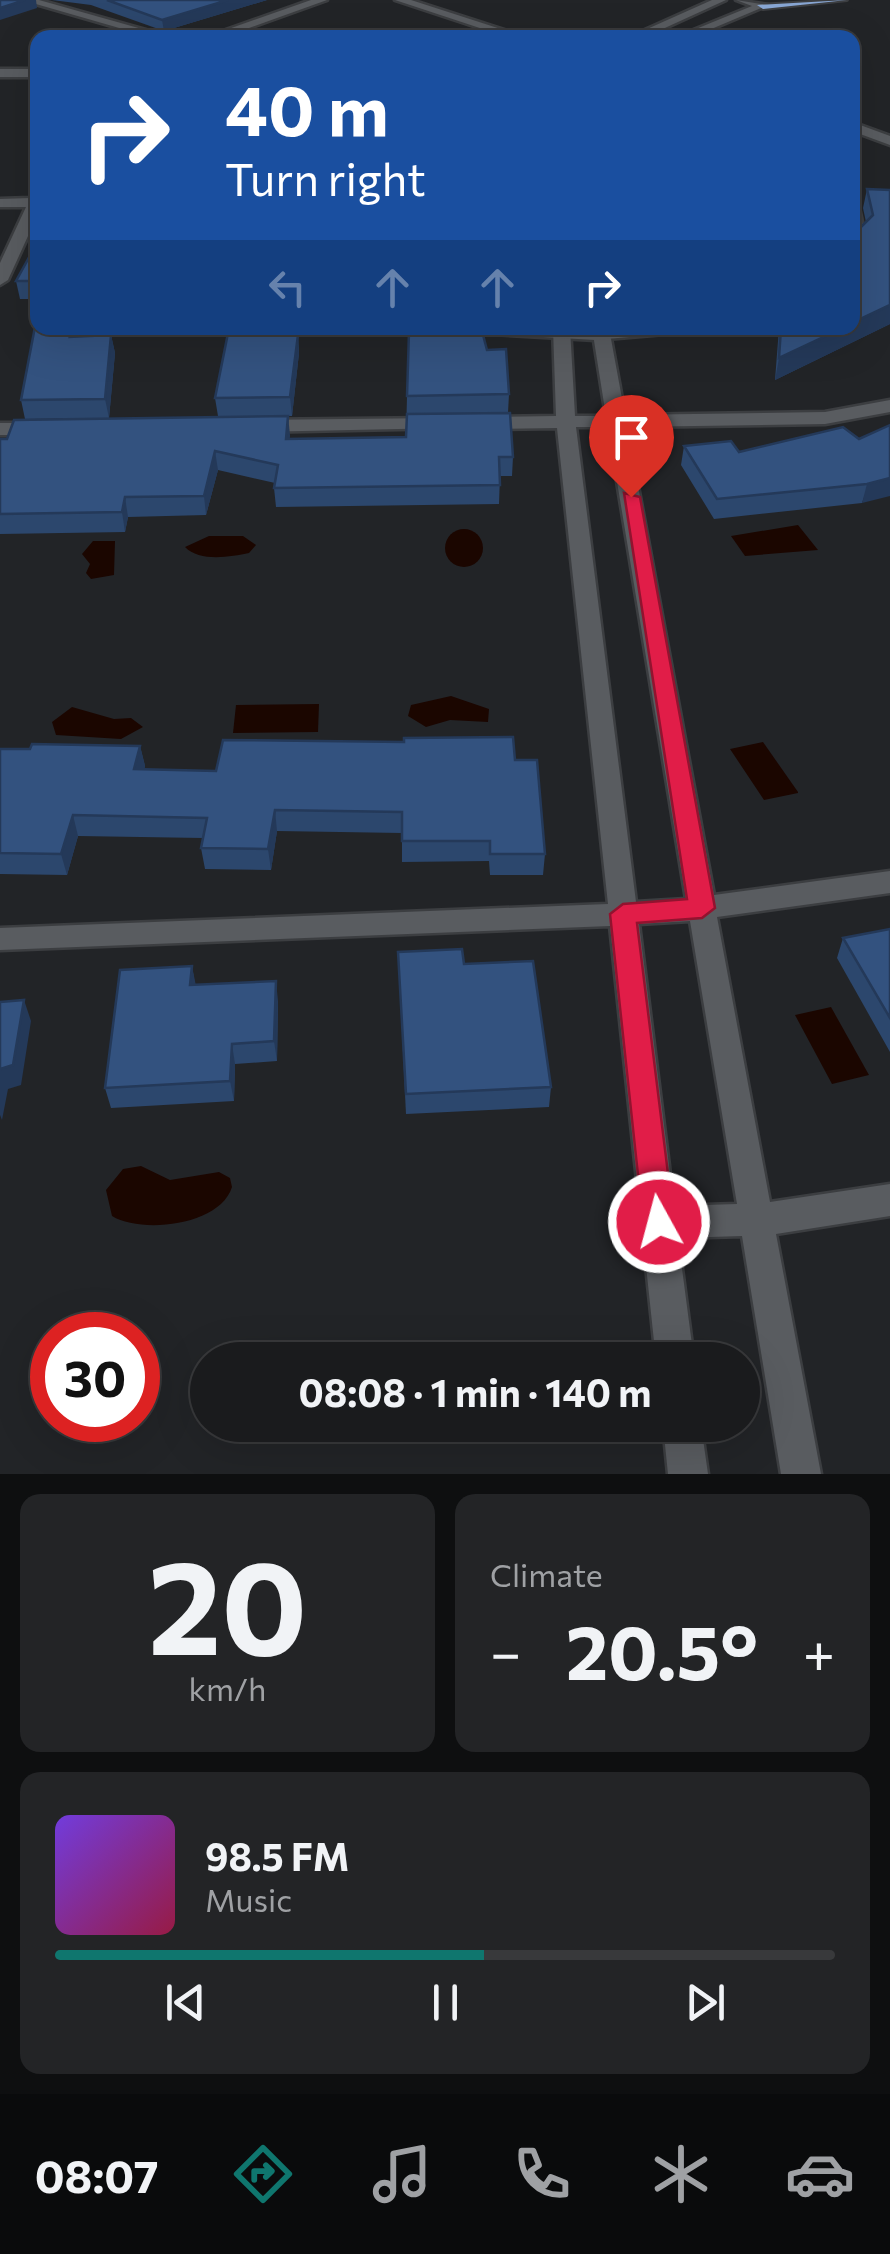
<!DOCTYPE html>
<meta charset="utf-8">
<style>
:root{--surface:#1a1b1d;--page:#232426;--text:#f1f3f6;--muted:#9fa1a4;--line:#38393b;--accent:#0f766e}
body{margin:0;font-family:Commissioner,sans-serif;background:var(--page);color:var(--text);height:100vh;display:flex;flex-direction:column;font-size:38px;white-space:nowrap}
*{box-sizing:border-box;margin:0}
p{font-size:32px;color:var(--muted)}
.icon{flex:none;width:55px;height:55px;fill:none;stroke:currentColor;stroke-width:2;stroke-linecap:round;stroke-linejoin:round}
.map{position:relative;height:1474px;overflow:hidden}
.drawer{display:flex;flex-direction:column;gap:20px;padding:20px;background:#0e0f10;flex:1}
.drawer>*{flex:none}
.banner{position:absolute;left:30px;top:30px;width:830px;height:305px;border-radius:20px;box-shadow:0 10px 40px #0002,0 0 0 2px var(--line);background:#1a4fa0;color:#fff;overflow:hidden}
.speed{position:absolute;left:30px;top:1312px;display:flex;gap:20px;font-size:50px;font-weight:700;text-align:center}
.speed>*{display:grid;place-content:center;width:130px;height:130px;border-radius:50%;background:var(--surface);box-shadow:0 10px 40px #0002,0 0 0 2px var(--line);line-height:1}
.speed .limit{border:15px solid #d22;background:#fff;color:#111}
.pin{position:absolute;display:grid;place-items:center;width:85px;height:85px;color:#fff;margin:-102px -42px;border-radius:50% 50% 50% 0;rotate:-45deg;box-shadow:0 0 10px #0007}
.pin .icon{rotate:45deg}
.me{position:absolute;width:110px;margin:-55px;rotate:353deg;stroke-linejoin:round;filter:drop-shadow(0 0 8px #0008)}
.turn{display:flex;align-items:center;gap:35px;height:210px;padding:0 30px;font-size:45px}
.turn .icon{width:130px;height:130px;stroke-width:2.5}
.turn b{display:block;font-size:70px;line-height:85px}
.lanes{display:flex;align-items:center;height:95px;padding:0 30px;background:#0003;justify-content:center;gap:50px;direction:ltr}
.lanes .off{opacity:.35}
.big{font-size:75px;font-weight:700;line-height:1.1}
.drawer .tile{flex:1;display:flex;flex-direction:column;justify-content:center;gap:15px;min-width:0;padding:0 35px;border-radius:20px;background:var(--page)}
.drawer .dial{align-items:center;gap:0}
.dial b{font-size:130px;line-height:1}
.song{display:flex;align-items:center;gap:30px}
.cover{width:120px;height:120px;border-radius:15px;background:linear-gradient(135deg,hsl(260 70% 55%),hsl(340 70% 35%))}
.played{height:10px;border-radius:5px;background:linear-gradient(90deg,var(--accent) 55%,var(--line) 55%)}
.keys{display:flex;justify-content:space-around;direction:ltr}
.heat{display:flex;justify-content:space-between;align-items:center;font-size:55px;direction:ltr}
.drawer .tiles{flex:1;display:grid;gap:20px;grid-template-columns:1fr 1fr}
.tile:last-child{grid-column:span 2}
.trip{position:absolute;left:190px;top:1342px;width:570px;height:100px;border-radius:50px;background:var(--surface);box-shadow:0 10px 40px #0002,0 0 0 2px var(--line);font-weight:700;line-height:100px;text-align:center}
.tab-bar{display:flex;height:160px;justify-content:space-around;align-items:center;background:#0a0b0c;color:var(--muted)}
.tab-bar .icon{width:70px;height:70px}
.tab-bar .active{color:var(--accent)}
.tab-bar b{font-size:45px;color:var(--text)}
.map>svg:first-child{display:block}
.water{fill:#1b0600}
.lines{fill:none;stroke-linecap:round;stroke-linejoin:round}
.minor-casing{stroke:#3c3e41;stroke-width:5}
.tertiary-casing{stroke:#3c3e41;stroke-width:5}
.trunk-casing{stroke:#3c3e41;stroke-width:4}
.minor{fill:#595c60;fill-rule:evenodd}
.tertiary{fill:#595c60;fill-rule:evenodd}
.trunk{fill:#88a6d3;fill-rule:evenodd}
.wall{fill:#2c476d}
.shaded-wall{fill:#243959}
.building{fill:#33527f;stroke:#243959;stroke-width:2.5}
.route{fill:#e11d48;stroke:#92132f;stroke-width:2.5}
</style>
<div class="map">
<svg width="890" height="1474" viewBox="0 0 890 1474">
<rect width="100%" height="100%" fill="#222427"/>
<g class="water">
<path d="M 798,525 L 818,550 L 745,556 L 731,536 Z"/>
<circle cx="464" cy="548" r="19"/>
<path d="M 209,536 L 243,536 L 256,545 L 249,553 C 230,557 199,562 185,547 Z"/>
<path d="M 93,541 L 115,541 L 114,575 L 91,579 L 86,573 L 90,564 L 82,554 Z"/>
<path d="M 451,696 L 489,709 L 488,722 L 450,720 L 426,727 L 408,716 L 411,705 Z"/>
<path d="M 319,704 L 318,732 L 233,733 L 236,705 Z"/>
<path d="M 72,707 L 114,719 L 131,718 L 143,727 L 121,739 L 56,735 L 52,722 Z"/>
<path d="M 763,742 L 798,792 L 798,793 L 764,800 L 730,749 Z"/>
<path d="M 831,1007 L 869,1075 L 832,1084 L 795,1015 Z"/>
<path d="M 141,1166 L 170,1180 L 219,1172 L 230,1178 L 232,1187 C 220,1226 141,1234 112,1216 L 106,1190 L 123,1169 Z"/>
</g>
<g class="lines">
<defs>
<g id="minor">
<path d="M 22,0 L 39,0 L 174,38 L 154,38 Z"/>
<path d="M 311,0 L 327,0 L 221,38 L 203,38 Z"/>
<path d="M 395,0 L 411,0 L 529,38 L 510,38 Z"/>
<rect x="0" y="69" width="38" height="8"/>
<path d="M 852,122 L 890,136 L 890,145 L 852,131 Z"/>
<path d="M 38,193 L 38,214 L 8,280 L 0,285 L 0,263 L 26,207 L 0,207 L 0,199 L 30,198 Z"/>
<path d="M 553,328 L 570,328 L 575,416 L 606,416 L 592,328 L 609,328 L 625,415 L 825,412 L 890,400 L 890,412 L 825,424 L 627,427 L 714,895 L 890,871 L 890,893 L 717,917 L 770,1202 L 890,1184 L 890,1216 L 776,1234 L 821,1474 L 781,1474 L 742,1236 L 678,1238 L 694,1360 L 656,1360 L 610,926 L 0,950 L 0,928 L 608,904 L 557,428 L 480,429 L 471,423 L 480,417 L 556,416 ZM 576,427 L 608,427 L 686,899 L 636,902 ZM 690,921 L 737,1204 L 674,1206 L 639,924 Z"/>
<path d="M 440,418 L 449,424 L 447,428 L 255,432 L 246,426 L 255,420 Z"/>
<path d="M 0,423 L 45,423 L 55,429 L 45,435 L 0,435 Z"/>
<path d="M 663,1425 L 701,1425 L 708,1474 L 668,1474 Z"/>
</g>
<g id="tertiary">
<path d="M 712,0 L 726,0 L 643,38 L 627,38 Z"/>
<path d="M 736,0 L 768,5 L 690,38 L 674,38 L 752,6 Z"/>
<path d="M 852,204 L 859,208 L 865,236 L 852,248 Z"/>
<path d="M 466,328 L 685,328 L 676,333 L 595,340 L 475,333 Z"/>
</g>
<path id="trunk" d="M 847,0 L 763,9 L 757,5 Z"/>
</defs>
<use href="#minor" class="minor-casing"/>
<use href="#tertiary" class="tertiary-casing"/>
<use href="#trunk" class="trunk-casing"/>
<use href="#minor" class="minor"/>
<use href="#tertiary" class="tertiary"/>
<use href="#trunk" class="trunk"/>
</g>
<g class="wall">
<path d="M 52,0 L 267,0 L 164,31 L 91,5 Z"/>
<path d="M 867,189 L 890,190 L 890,324 L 775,380 L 779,328 L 852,328 L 852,192 L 856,232 L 866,222 L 863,208 Z"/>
<path d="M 38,241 L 38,299 L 20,299 L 16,281 Z"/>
<path d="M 38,328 L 85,328 L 82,336 L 111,335 L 115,353 L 109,418 L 25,419 L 21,400 Z"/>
<path d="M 278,335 L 298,335 L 299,353 L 292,416 L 218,416 L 215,398 Z"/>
<path d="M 487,350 L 509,394 L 508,413 L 513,457 L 512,476 L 500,476 L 499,504 L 276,507 L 274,488 L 275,483 L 218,470 L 206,515 L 128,517 L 125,532 L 0,534 L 0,439 L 290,435 L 289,439 L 406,437 L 407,396 Z"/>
<path d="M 890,425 L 862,503 L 714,519 L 681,465 L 684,446 L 739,452 L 859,439 Z"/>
<path d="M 140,746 L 145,766 L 144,770 L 216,771 L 515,760 L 545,854 L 543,875 L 490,875 L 489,861 L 402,862 L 402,833 L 277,831 L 271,870 L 205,869 L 201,848 L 203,838 L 78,836 L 67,875 L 0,874 L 0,749 Z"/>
<path d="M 890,929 L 890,1052 L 837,958 L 843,938 Z"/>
<path d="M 398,952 L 464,964 L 551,1087 L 549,1107 L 406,1114 Z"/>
<path d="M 192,966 L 195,985 L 278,1001 L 277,1061 L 235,1064 L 234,1101 L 111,1108 L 105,1088 Z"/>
</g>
<g class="shaded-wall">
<path d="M 25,0 L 36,0 L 37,8 L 0,20 L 0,8 Z"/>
<path d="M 228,0 L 267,0 L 164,31 L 162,20 Z"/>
<path d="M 890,305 L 890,324 L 775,380 L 779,358 L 843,328 L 852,328 L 852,323 Z"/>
<path d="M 74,328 L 85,328 L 74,355 L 70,337 Z"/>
<path d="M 111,335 L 115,353 L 109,418 L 105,399 Z"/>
<path d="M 298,335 L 299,353 L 292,416 L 290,397 Z"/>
<path d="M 288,416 L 290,435 L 287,458 L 286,439 Z"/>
<path d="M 215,451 L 218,470 L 206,515 L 204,496 Z"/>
<path d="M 890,478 L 890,496 L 862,503 L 867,484 Z"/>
<path d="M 125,497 L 128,517 L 125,532 L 122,512 Z"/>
<path d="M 140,746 L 145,766 L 139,790 L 134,769 Z"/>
<path d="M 275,810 L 277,831 L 271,870 L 268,849 Z"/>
<path d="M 73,815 L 78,836 L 67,875 L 61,854 Z"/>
<path d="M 192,966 L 196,986 L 190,985 Z"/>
<path d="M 276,981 L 278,1001 L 277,1061 L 274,1041 Z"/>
<path d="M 24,1000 L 31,1021 L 21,1085 L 8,1089 L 2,1120 L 0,1115 L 0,1069 Z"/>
<path d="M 232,1044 L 235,1064 L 234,1101 L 230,1081 Z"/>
</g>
<g class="building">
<path d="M 0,0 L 25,0 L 0,8 Z"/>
<path d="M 107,0 L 228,0 L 162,20 Z"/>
<path d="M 867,189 L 890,190 L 890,305 L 852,323 L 852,192 L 856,232 L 873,215 Z"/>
<path d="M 38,241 L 38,281 L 16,281 Z"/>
<path d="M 38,311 L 38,328 L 74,328 L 70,337 L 111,335 L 105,399 L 21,400 Z"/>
<path d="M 229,328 L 275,328 L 274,335 L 298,335 L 290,397 L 215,398 Z"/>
<path d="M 781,328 L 843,328 L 779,358 Z"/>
<path d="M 409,331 L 482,331 L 487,350 L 506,349 L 509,394 L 407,396 Z"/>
<path d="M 510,413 L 513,457 L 499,457 L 500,485 L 274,488 L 278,465 L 215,451 L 204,496 L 125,497 L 122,512 L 0,514 L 0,439 L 7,439 L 14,420 L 288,416 L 286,439 L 406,437 L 407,414 Z"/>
<path d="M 890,425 L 890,478 L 867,484 L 717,499 L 684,446 L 731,441 L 739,452 L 843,427 L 859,439 Z"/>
<path d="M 513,737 L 515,760 L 537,760 L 545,854 L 490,854 L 490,841 L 402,841 L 402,812 L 275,810 L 268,849 L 201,848 L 207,818 L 73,815 L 61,854 L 0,853 L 0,749 L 30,749 L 32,744 L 140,746 L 134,769 L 216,771 L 223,740 L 404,742 L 404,738 Z"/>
<path d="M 890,929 L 890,1018 L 843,938 Z"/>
<path d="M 462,949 L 464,964 L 533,961 L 551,1087 L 406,1094 L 398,952 Z"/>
<path d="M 192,966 L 190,985 L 276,981 L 274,1041 L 232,1044 L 230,1081 L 105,1088 L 120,970 Z"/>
<path d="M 24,1000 L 13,1065 L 0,1069 L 0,1071 L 0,1002 Z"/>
</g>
<path class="route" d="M 624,493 L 640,497 L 715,908 L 702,918 L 637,923 L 674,1222 L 670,1232 L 659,1236 L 648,1232 L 643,1222 L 610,914 L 623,904 L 687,899 Z"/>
</svg>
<div class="speed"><div class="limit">30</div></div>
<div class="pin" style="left:631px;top:497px;background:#d93025"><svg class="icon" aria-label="arrive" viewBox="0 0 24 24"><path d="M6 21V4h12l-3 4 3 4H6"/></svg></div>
<svg class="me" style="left:659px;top:1222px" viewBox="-20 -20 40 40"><circle r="17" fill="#e11d48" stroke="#fff" stroke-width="3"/><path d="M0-11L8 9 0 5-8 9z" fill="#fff"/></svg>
<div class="trip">08:08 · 1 min · 140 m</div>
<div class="banner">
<div class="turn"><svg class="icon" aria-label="right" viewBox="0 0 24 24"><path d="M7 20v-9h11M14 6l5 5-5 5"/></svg><div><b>40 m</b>Turn right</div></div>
<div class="lanes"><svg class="icon off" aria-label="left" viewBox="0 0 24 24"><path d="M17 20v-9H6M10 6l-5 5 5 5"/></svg><svg class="icon off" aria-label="ahead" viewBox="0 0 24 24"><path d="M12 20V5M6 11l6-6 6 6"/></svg><svg class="icon off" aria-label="ahead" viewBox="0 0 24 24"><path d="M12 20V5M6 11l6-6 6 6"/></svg><svg class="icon" aria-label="right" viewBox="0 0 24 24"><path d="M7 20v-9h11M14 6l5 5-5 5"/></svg></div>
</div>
</div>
<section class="drawer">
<div class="tiles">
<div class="tile dial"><b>20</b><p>km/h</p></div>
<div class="tile"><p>Climate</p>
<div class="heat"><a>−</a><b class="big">20.5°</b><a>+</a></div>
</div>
<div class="tile">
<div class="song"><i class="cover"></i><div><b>98.5 FM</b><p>Music</p></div></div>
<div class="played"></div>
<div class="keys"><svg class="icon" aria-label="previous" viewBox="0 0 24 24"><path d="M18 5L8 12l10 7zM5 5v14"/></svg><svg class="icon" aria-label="pause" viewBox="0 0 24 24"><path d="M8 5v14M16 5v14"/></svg><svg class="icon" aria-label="next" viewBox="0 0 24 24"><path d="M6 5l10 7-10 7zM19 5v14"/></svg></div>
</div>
</div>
</section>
<nav class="tab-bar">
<b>08:07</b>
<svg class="icon active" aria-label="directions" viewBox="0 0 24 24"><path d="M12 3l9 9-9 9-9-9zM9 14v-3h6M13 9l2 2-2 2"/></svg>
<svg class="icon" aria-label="music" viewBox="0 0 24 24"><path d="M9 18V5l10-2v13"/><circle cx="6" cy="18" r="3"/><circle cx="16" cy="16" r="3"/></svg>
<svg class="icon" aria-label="phone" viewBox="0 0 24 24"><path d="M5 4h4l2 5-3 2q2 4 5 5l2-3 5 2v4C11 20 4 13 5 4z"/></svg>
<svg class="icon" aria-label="climate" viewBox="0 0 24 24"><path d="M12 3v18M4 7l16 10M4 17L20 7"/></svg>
<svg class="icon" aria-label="car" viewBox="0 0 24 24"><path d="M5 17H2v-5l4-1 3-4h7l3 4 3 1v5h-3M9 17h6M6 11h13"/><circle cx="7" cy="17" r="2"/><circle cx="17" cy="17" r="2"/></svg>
</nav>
